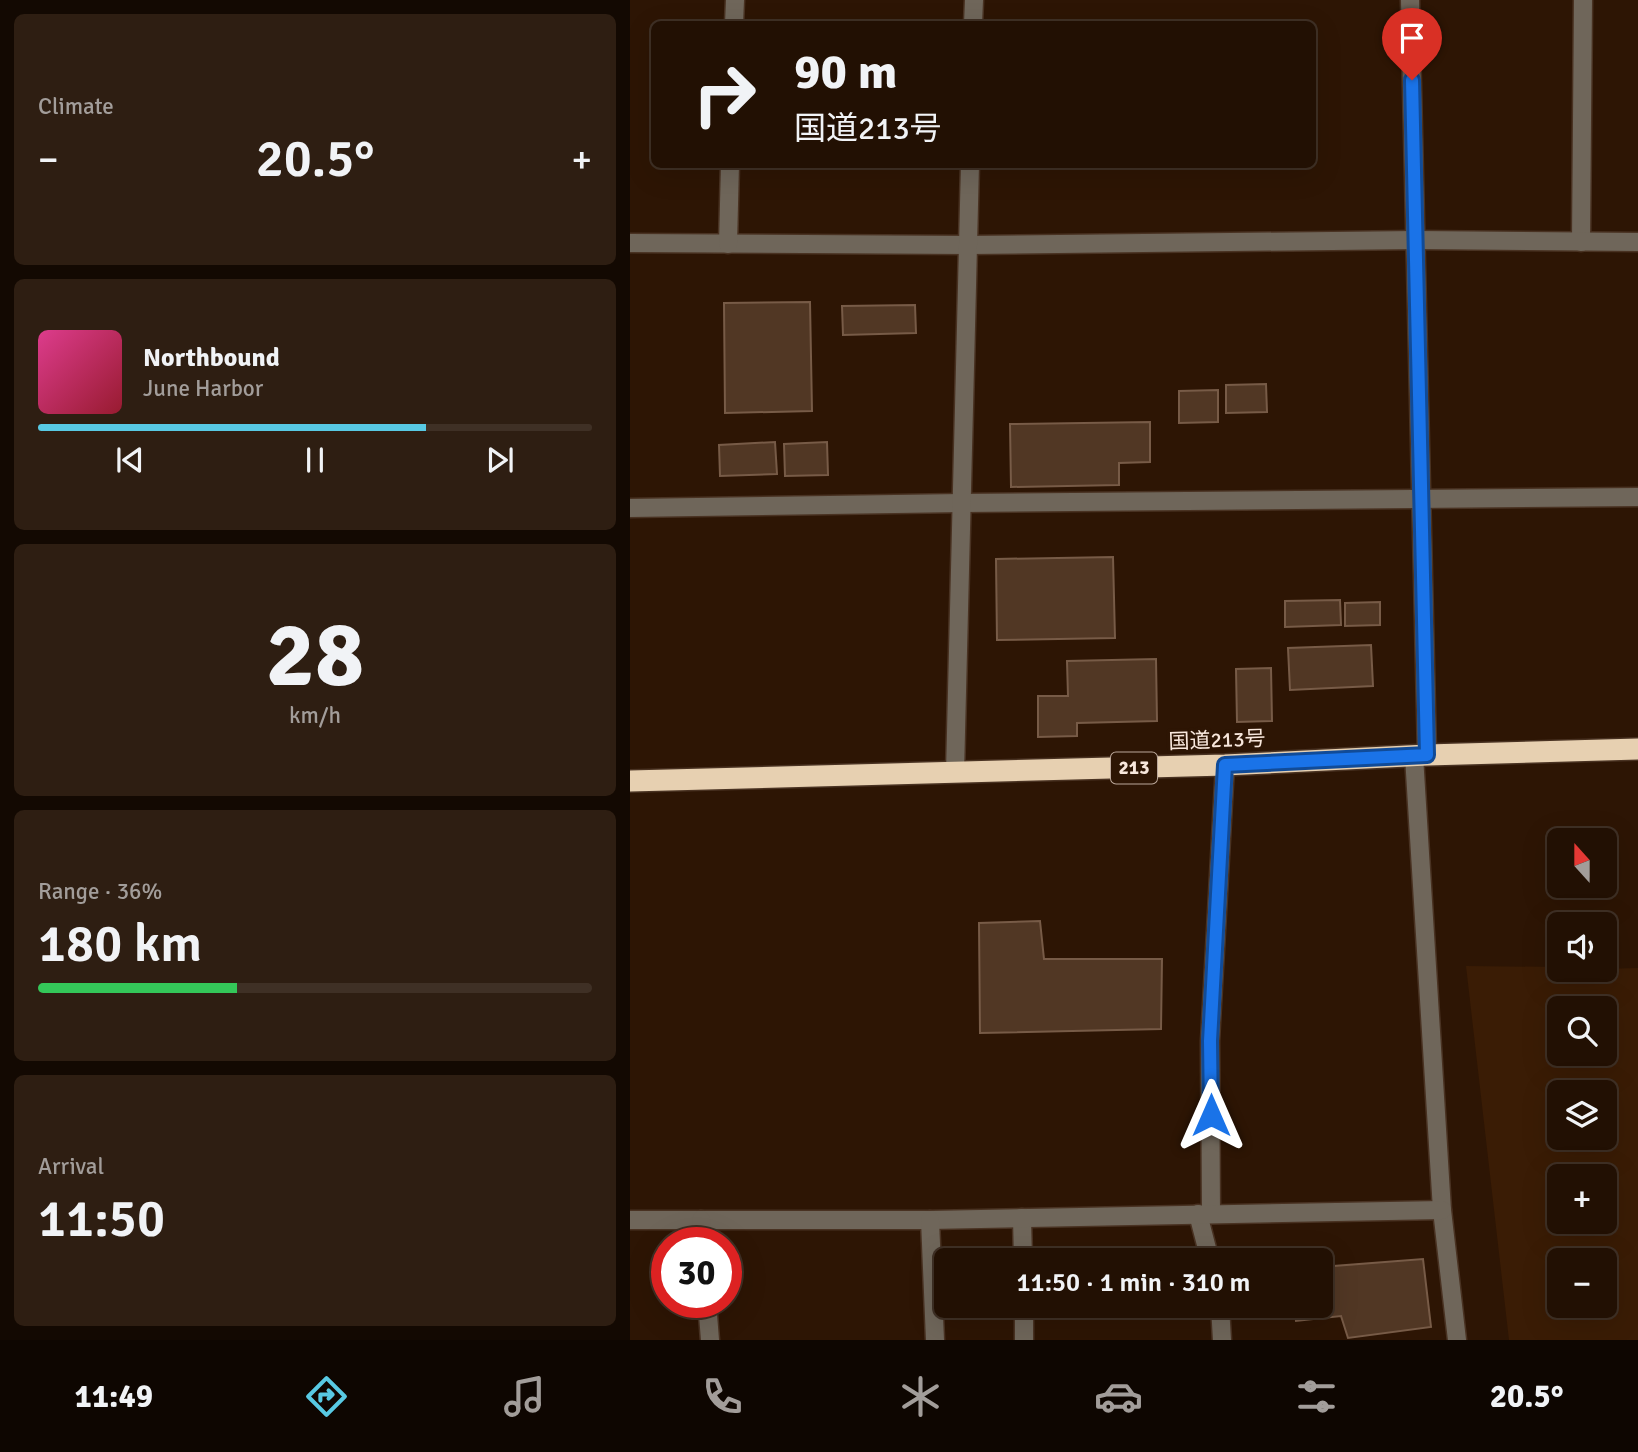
<!DOCTYPE html>
<meta charset="utf-8">
<style>
:root{--surface:#221003;--page:#2e1e12;--text:#f1f3f6;--muted:#a29d9a;--line:#3f3025;--accent:#58c9e3}
body{margin:0;font-family:Signika,"Noto Sans JP",sans-serif;background:var(--page);color:var(--text);height:100vh;display:flex;flex-direction:column;font-size:26px;white-space:nowrap}
*{box-sizing:border-box;margin:0}
p{font-size:23px;color:var(--muted)}
.icon{flex:none;width:38px;height:38px;fill:none;stroke:currentColor;stroke-width:2;stroke-linecap:round;stroke-linejoin:round}
.map{position:relative;flex:1;overflow:hidden}
.details{display:flex;flex-direction:column;gap:14px;padding:14px;background:#130902;width:630px}
.details>*{flex:none}
.guide{position:absolute;left:21px;top:21px;width:665px;height:147px;border-radius:10px;box-shadow:0 7px 28px #0002,0 0 0 2px var(--line);background:#221003;color:var(--text);overflow:hidden}
.needle{width:46px;rotate:339deg}
.buttons{position:absolute;left:917px;top:828px;display:grid;gap:14px}
.buttons a{display:grid;place-items:center;width:70px;height:70px;border-radius:10px;background:var(--surface);box-shadow:0 7px 28px #0002,0 0 0 2px var(--line);font-size:35px}
.speed{position:absolute;left:21px;top:1227px;display:flex;gap:14px;font-size:35px;font-weight:700;text-align:center}
.speed>*{display:grid;place-content:center;width:91px;height:91px;border-radius:50%;background:var(--surface);box-shadow:0 7px 28px #0002,0 0 0 2px var(--line);line-height:1}
.speed .limit{border:10px solid #d22;background:#fff;color:#111}
.pin{position:absolute;display:grid;place-items:center;width:60px;height:60px;color:#fff;margin:-72px -30px;border-radius:50% 50% 50% 0;rotate:-45deg;box-shadow:0 0 7px #0007}
.pin .icon{rotate:45deg}
.me{position:absolute;width:77px;margin:-38px;rotate:0deg;stroke-linejoin:round;filter:drop-shadow(0 0 5px #0008)}
.turn{display:flex;align-items:center;gap:24px;height:147px;padding:0 28px;font-size:32px}
.turn .icon{width:91px;height:91px;stroke-width:2.5}
.turn b{display:block;font-size:49px;line-height:60px}
.big{font-size:52px;font-weight:600;line-height:1.1}
.details .tile{flex:1;display:flex;flex-direction:column;justify-content:center;gap:10px;min-width:0;padding:0 24px;border-radius:10px;background:var(--page)}
.details .dial{align-items:center;gap:0}
.dial b{font-size:91px;line-height:1}
.song{display:flex;align-items:center;gap:21px}
.cover{width:84px;height:84px;border-radius:10px;background:linear-gradient(135deg,hsl(330 70% 55%),hsl(350 70% 35%))}
.played{height:7px;border-radius:4px;background:linear-gradient(90deg,var(--accent) 70%,var(--line) 70%)}
.keys{display:flex;justify-content:space-around;direction:ltr}
.heat{display:flex;justify-content:space-between;align-items:center;font-size:38px;direction:ltr}
.charge{height:10px;border-radius:5px;background:linear-gradient(90deg,#34c759 36%,var(--line) 0)}
.trip{position:absolute;left:304px;top:1248px;width:399px;height:70px;border-radius:10px;background:var(--surface);box-shadow:0 7px 28px #0002,0 0 0 2px var(--line);font-weight:600;line-height:70px;text-align:center}
.dock{display:flex;height:112px;justify-content:space-around;align-items:center;background:#0e0601;color:var(--muted)}
.dock .icon{width:49px;height:49px}
.dock .selected{color:var(--accent)}
.dock b{font-size:32px;color:var(--text)}
main{display:flex;flex:1;min-height:0}
.map>svg:first-child{display:block}
.built{fill:#3a1c05;fill-rule:evenodd}
.building{fill:#513724;stroke:#775b47;stroke-width:2}
.lines{fill:none;stroke-linecap:round;stroke-linejoin:round}
.minor-casing{stroke:#493222;stroke-width:21}
.highway-casing{stroke:#493222;stroke-width:24}
.minor{stroke:#6f665a;stroke-width:18}
.highway{stroke:#e7d0b1;stroke-width:21}
.route-casing{stroke:#114b97;stroke-width:18}
.route{stroke:#1a73e8;stroke-width:12}
.labels{text-anchor:middle;dominant-baseline:central;stroke-width:7;stroke-linejoin:round;paint-order:stroke}
.shield{fill:#2d1504;stroke:#bba89b;stroke-width:2}
.shield-label{font-size:19px;font-weight:bold;fill:#f8e7dc}
.street-label{font-size:21px;fill:#f8e7dc;stroke:#2d1504}
</style>
<main>
<section class="details">
<div class="tile"><p>Climate</p>
<div class="heat"><a>−</a><b class="big">20.5°</b><a>+</a></div>
</div>
<div class="tile">
<div class="song"><i class="cover"></i><div><b>Northbound</b><p>June Harbor</p></div></div>
<div class="played"></div>
<div class="keys"><svg class="icon" aria-label="previous" viewBox="0 0 24 24"><path d="M18 5L8 12l10 7zM5 5v14"/></svg><svg class="icon" aria-label="pause" viewBox="0 0 24 24"><path d="M8 5v14M16 5v14"/></svg><svg class="icon" aria-label="next" viewBox="0 0 24 24"><path d="M6 5l10 7-10 7zM19 5v14"/></svg></div>
</div>
<div class="tile dial"><b>28</b><p>km/h</p></div>
<div class="tile"><p>Range · 36%</p><b class="big">180 km</b><div class="charge"></div></div>
<div class="tile"><p>Arrival</p><b class="big">11:50</b></div>
</section>
<div class="map">
<svg width="1008" height="1340" viewBox="0 0 1008 1340">
<rect width="100%" height="100%" fill="#2d1504"/>
<path class="built" d="M 836,966 L 929,967 L 929,970 L 1008,968 L 1008,1340 L 879,1340 ZM 975,1008 L 975,1054 L 929,1054 L 929,1008 ZM 929,1092 L 975,1092 L 975,1138 L 929,1138 ZM 929,1176 L 975,1176 L 975,1222 L 929,1222 ZM 975,1260 L 975,1306 L 929,1306 L 929,1260 Z"/>
<g class="building">
<path d="M 180,302 L 182,411 L 95,413 L 94,303 Z"/>
<path d="M 285,305 L 286,333 L 213,335 L 212,306 Z"/>
<path d="M 636,384 L 637,412 L 596,413 L 596,385 Z"/>
<path d="M 588,390 L 588,422 L 549,423 L 549,391 Z"/>
<path d="M 520,422 L 520,462 L 489,463 L 489,485 L 381,487 L 380,424 Z"/>
<path d="M 145,442 L 147,474 L 90,476 L 89,445 Z"/>
<path d="M 197,442 L 198,475 L 155,476 L 154,444 Z"/>
<path d="M 483,557 L 485,638 L 367,640 L 366,559 Z"/>
<path d="M 710,600 L 711,625 L 655,627 L 655,601 Z"/>
<path d="M 750,602 L 750,625 L 715,626 L 715,603 Z"/>
<path d="M 741,645 L 743,686 L 660,690 L 658,648 Z"/>
<path d="M 526,659 L 527,721 L 447,723 L 447,736 L 408,737 L 408,696 L 438,696 L 437,661 Z"/>
<path d="M 641,668 L 642,721 L 607,722 L 606,669 Z"/>
<path d="M 410,921 L 414,959 L 532,959 L 531,1029 L 350,1033 L 349,923 Z"/>
<path d="M 793,1259 L 801,1327 L 718,1338 L 711,1316 L 666,1321 L 664,1306 L 691,1306 L 691,1267 Z"/>
</g>
<g class="lines">
<defs>
<g id="minor">
<path d="M 780,0 L 797,755"/>
<path d="M 104,24 L 105,0"/>
<path d="M 343,24 L 344,0"/>
<path d="M 951,242 L 953,0"/>
<path d="M 0,243 L 339,245 L 786,240 L 1008,242"/>
<path d="M 98,244 L 100,164"/>
<path d="M 0,508 L 332,503 L 1008,497"/>
<path d="M 784,756 L 812,1210 L 827,1340"/>
<path d="M 325,773 L 340,164"/>
<path d="M 568,1214 L 580,1260"/>
<path d="M 581,1214 L 580,1041 L 595,765"/>
<path d="M 392,1218 L 393,1260"/>
<path d="M 0,1220 L 300,1220 L 812,1210"/>
<path d="M 71,1220 L 73,1242"/>
<path d="M 300,1220 L 305,1340"/>
<path d="M 77,1302 L 80,1340"/>
<path d="M 394,1306 L 394,1340"/>
<path d="M 590,1306 L 592,1340"/>
</g>
<path id="highway" d="M 0,781 L 595,765 L 797,755 L 1008,749"/>
</defs>
<use href="#minor" class="minor-casing"/>
<use href="#highway" class="highway-casing"/>
<use href="#minor" class="minor"/>
<use href="#highway" class="highway"/>
</g>
<g class="lines">
<defs>
<path id="route" d="M 581,1115 L 580,1041 L 595,765 L 797,755 L 782,80"/>
</defs>
<use href="#route" class="route-casing"/>
<use href="#route" class="route"/>
</g>
<g class="labels">
<rect class="shield" x="481" y="752.5" width="46" height="31" rx="5"/>
<g class="shield-label">
<text x="504" y="768">213</text>
</g>
<g class="street-label">
<text transform="translate(587 740) rotate(-2)">国道213号</text>
</g>
</g>
</svg>
<div class="buttons">
<a><svg class="needle" viewBox="-14 -14 28 28"><path d="M0-13l5 13h-10z" fill="#e53935"/><path d="M0 13l5-13h-10z" fill="#a29d9a"/></svg></a>
<a><svg class="icon" aria-label="sound" viewBox="0 0 24 24"><path d="M4 9h4l5-4v14l-5-4H4zM17 9q2 3 0 6"/></svg></a>
<a><svg class="icon" aria-label="search" viewBox="0 0 24 24"><circle cx="10" cy="10" r="6"/><path d="M15 15l6 6"/></svg></a>
<a><svg class="icon" aria-label="layers" viewBox="0 0 24 24"><path d="M12 4l9 5-9 5-9-5zM3 14l9 5 9-5"/></svg></a>
<a>+</a>
<a>−</a>
</div>
<div class="speed"><div class="limit">30</div></div>
<div class="pin" style="left:782px;top:80px;background:#d93025"><svg class="icon" aria-label="arrive" viewBox="0 0 24 24"><path d="M6 21V4h12l-3 4 3 4H6"/></svg></div>
<svg class="me" style="left:581px;top:1115px" viewBox="-20 -20 40 40"><path d="M0-17L14 15 0 8-14 15z" fill="#1a73e8" stroke="#fff" stroke-width="4"/></svg>
<div class="trip">11:50 · 1 min · 310 m</div>
<div class="guide">
<div class="turn"><svg class="icon" aria-label="right" viewBox="0 0 24 24"><path d="M7 20v-9h11M14 6l5 5-5 5"/></svg><div><b>90 m</b>国道213号</div></div>
</div>
</div>
</main>
<nav class="dock">
<b>11:49</b>
<svg class="icon selected" aria-label="directions" viewBox="0 0 24 24"><path d="M12 3l9 9-9 9-9-9zM9 14v-3h6M13 9l2 2-2 2"/></svg>
<svg class="icon" aria-label="music" viewBox="0 0 24 24"><path d="M9 18V5l10-2v13"/><circle cx="6" cy="18" r="3"/><circle cx="16" cy="16" r="3"/></svg>
<svg class="icon" aria-label="phone" viewBox="0 0 24 24"><path d="M5 4h4l2 5-3 2q2 4 5 5l2-3 5 2v4C11 20 4 13 5 4z"/></svg>
<svg class="icon" aria-label="climate" viewBox="0 0 24 24"><path d="M12 3v18M4 7l16 10M4 17L20 7"/></svg>
<svg class="icon" aria-label="car" viewBox="0 0 24 24"><path d="M5 17H2v-5l4-1 3-4h7l3 4 3 1v5h-3M9 17h6M6 11h13"/><circle cx="7" cy="17" r="2"/><circle cx="17" cy="17" r="2"/></svg>
<svg class="icon" aria-label="filters" viewBox="0 0 24 24"><path d="M4 7h16M4 17h16"/><circle cx="9" cy="7" r="2"/><circle cx="15" cy="17" r="2"/></svg>
<b>20.5°</b>
</nav>
